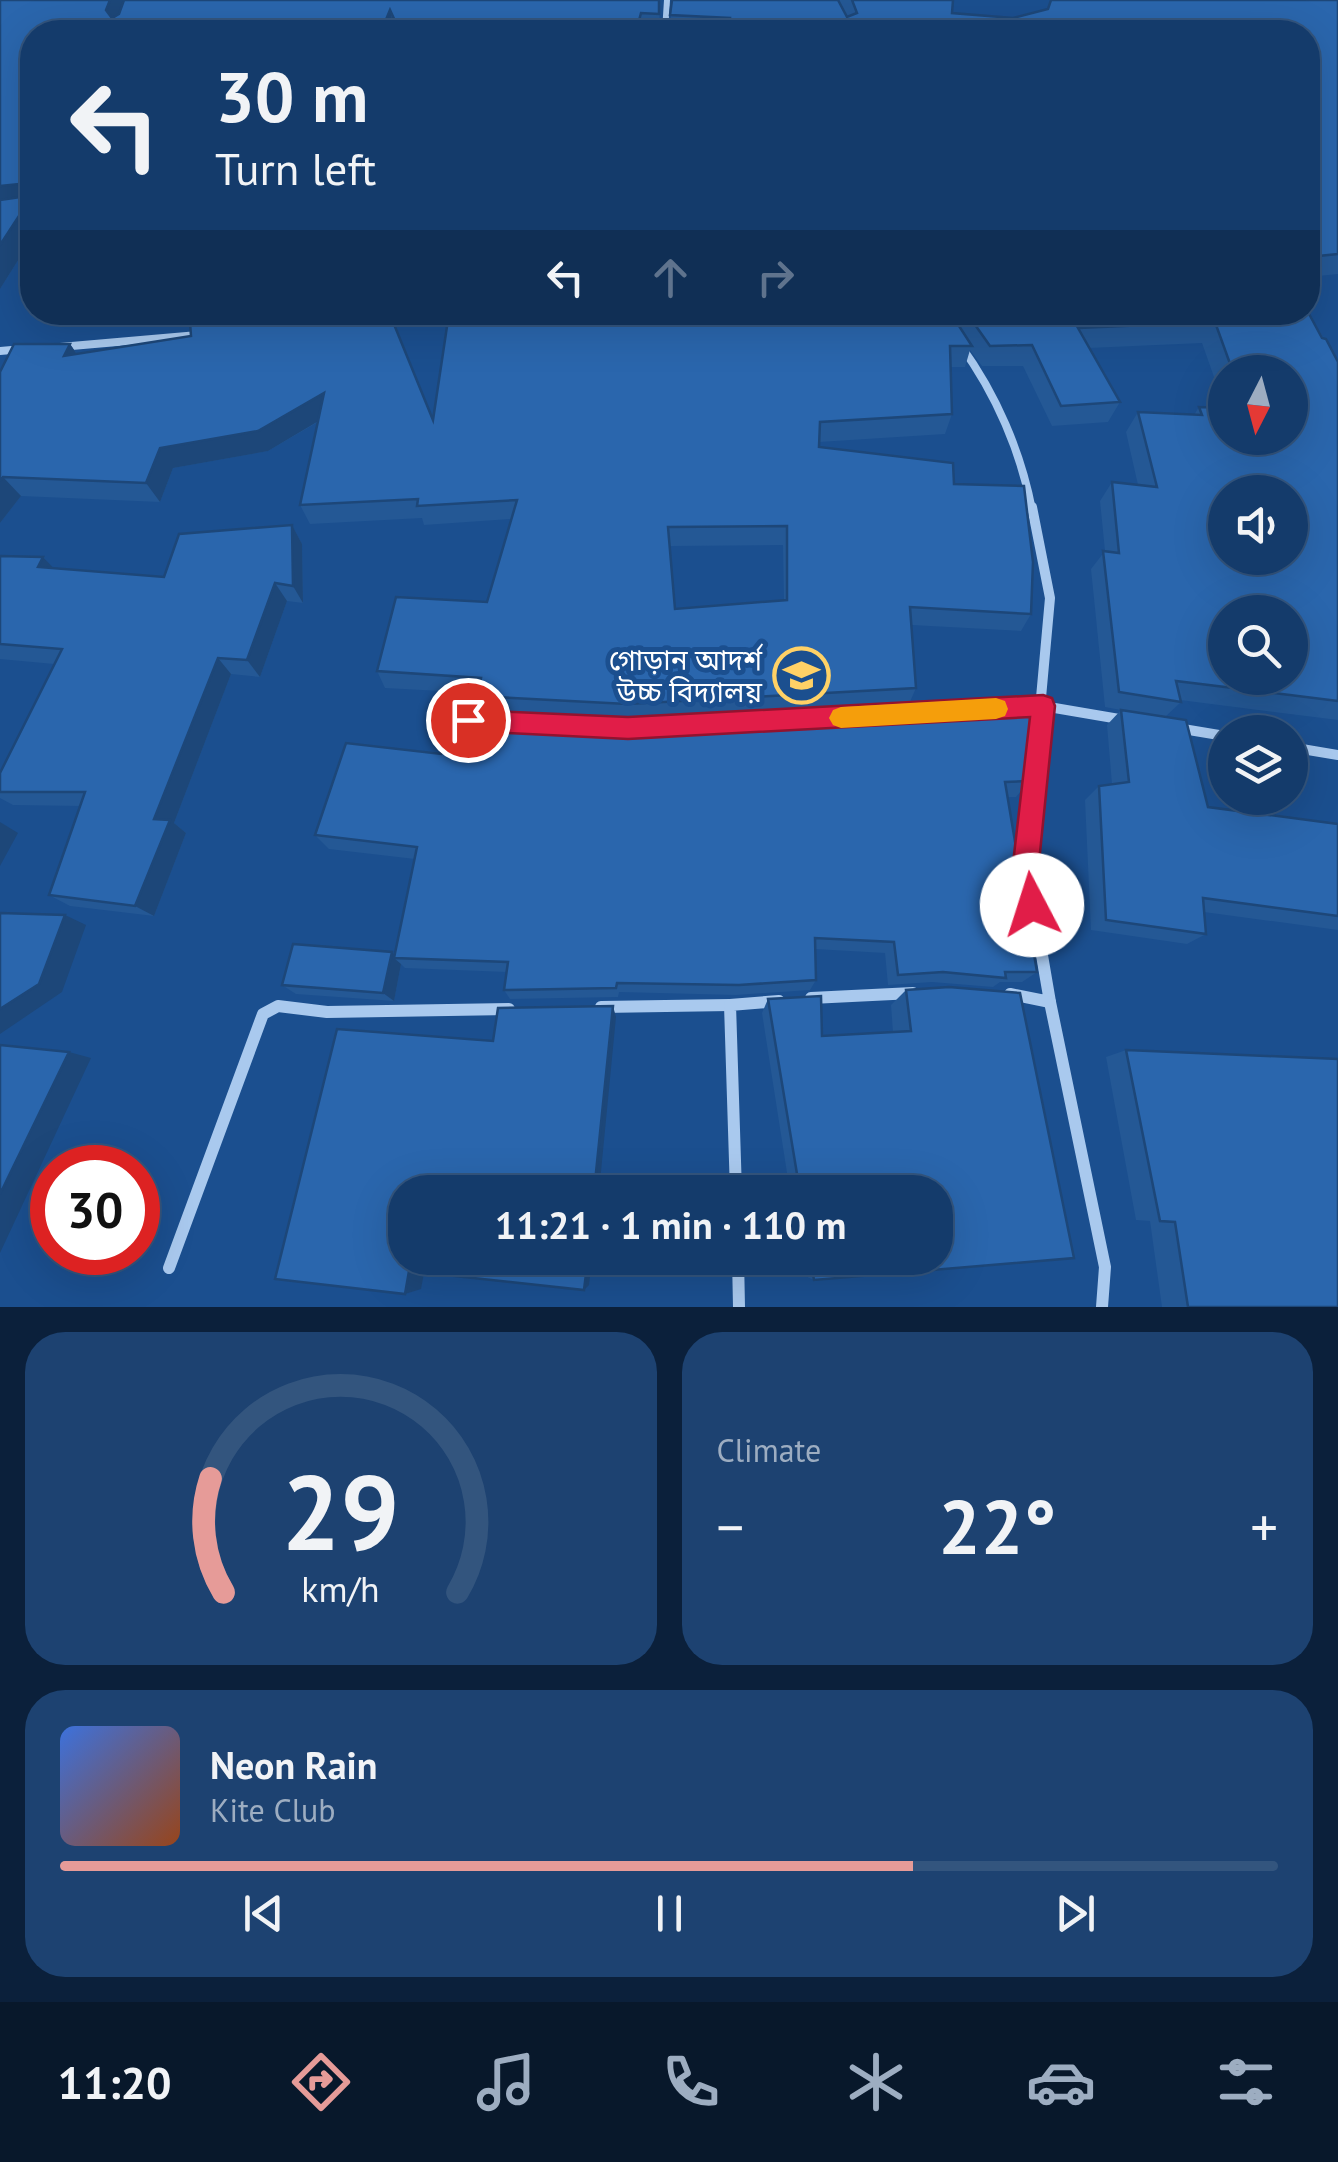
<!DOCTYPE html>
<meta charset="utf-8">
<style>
:root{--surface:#143b6b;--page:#1d4271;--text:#f1f3f6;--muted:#9dadc1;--line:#33557e;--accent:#e69b98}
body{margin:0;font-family:"PT Sans","Noto Sans Bengali",sans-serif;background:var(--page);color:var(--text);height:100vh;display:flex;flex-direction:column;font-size:38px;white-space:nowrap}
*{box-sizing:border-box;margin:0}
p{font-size:32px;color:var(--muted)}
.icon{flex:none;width:55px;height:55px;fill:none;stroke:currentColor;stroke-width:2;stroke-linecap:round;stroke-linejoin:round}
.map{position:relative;height:1307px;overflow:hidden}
.details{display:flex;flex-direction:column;gap:25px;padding:25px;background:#0b203b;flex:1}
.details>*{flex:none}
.banner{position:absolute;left:20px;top:20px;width:1300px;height:305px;border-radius:40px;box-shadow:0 10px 40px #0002,0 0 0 2px var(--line);background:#143b6b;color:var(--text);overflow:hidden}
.needle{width:65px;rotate:186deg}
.buttons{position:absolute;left:1208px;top:355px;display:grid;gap:20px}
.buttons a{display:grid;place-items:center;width:100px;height:100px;border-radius:50%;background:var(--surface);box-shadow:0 10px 40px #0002,0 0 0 2px var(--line);font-size:50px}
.speed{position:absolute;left:30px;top:1145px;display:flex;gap:20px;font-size:50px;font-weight:700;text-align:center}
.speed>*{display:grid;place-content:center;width:130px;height:130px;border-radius:50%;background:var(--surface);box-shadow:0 10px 40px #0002,0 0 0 2px var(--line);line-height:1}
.speed .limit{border:15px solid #d22;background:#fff;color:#111}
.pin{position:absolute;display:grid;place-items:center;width:85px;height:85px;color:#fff;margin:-42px;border:5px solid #fff;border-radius:50%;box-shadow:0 2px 10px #0007}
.me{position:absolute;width:110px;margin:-55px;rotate:355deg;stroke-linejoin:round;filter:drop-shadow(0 0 8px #0008)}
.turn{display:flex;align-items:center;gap:35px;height:210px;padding:0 30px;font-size:45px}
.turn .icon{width:130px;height:130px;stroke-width:2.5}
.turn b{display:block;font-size:70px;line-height:85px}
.lanes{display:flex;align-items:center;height:95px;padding:0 30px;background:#0003;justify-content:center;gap:50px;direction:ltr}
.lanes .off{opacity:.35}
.big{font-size:75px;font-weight:800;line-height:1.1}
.details .card{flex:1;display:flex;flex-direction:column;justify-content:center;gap:15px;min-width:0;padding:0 35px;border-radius:40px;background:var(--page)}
.details .dial{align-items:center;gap:0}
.dial svg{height:260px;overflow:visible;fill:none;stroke:var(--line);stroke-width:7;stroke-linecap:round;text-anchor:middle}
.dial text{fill:var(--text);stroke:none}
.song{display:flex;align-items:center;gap:30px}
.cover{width:120px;height:120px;border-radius:15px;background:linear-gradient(135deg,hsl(220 70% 55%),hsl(20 70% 35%))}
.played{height:10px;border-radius:5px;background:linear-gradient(90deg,var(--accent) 70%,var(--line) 70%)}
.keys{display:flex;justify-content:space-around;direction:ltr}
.heat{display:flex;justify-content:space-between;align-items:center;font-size:55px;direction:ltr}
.details .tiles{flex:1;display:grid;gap:25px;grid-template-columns:1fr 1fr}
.card:last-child{grid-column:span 2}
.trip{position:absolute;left:388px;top:1175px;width:565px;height:100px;border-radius:40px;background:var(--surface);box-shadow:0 10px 40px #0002,0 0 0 2px var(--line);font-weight:800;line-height:100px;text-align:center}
.tab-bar{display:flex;height:160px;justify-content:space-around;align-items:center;background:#08182b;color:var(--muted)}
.tab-bar .icon{width:70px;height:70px}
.tab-bar .active{color:var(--accent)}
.tab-bar b{font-size:45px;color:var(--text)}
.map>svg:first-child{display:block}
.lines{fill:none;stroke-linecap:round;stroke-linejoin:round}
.street-far3{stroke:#a9c9ee;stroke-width:6}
.street-far2{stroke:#a9c9ee;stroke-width:8}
.street-far1{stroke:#a9c9ee;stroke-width:10}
.street{stroke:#a9c9ee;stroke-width:12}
.wall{fill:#245895;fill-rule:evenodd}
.shaded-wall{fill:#1d4779}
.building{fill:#2a66ad;stroke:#1d4779;stroke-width:2.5;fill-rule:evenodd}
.route{fill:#e11d48;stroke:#92132f;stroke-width:2.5}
.slow{fill:#f59e0b}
.labels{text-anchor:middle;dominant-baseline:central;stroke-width:10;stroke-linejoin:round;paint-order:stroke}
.poi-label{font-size:28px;fill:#fff;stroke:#1b4f8f;text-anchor:end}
</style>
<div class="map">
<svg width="1338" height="1307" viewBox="0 0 1338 1307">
<rect width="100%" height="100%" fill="#1b4f8f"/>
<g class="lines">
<path class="street-far3" d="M 665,32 L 667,0"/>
<g class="street-far2">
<path d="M 961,346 C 996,394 1021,452 1032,510"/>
<path d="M 60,347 L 198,335"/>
<path d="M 0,351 L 23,349"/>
</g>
<g class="street-far1">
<path d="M 1019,707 L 1043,706 L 1125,720"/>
<path d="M 909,714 L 972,710"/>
<path d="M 1177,728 L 1225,736"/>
<path d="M 1290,747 L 1338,755"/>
<path d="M 1026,864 L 1050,598 L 1032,507"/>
</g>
<g class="street">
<path d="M 1010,994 L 1050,1002 L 1026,862"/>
<path d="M 811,998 L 913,993"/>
<path d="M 1050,1002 L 1105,1267 L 1102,1307"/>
<path d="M 601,1007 L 730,1005"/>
<path d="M 736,1192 L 730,1005 L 779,1001"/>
<path d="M 738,1258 L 739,1307"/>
<path d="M 169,1268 L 263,1014 L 278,1006 L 327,1012 L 509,1009"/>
</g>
</g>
<g class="wall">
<path d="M 0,0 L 660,0 L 659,32 L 32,32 L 32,238 L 0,289 Z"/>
<path d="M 672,0 L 953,0 L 952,13 L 1013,18 L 1047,9 L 1050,0 L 1338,0 L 1338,274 L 1308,277 L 1308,32 L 670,32 Z"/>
<path d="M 192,312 L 389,312 L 433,420 L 463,312 L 1308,312 L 1338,362 L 1338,720 L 1180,700 L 1181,702 L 1165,717 L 1208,807 L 1338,824 L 1338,930 L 1204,912 L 1206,934 L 1187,944 L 1091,930 L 1085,800 L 1099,786 L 1112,784 L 1107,725 L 1121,710 L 1105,707 L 1091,569 L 1105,551 L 1100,501 L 1112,482 L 1138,485 L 1126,432 L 1138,412 L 1194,415 L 1199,407 L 1225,408 L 1202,343 L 1089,348 L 1120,402 L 1108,422 L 1052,426 L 1023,366 L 982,366 L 970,350 L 965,367 L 951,367 L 952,414 L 945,434 L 819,442 L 819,447 L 954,484 L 1031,614 L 1021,631 L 912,625 L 916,688 L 909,704 L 920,714 L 1029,781 L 1016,797 L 1007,797 L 1037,972 L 1022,982 L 1000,982 L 993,987 L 932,982 L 888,985 L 885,953 L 815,949 L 816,980 L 810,990 L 736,995 L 619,992 L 618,997 L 510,999 L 504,990 L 507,972 L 405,968 L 401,964 L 394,1001 L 296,994 L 282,985 L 392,952 L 395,954 L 415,859 L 329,849 L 315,835 L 441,754 L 465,748 L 483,712 L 477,696 L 478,693 L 385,688 L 377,671 L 487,602 L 511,519 L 424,525 L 422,518 L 310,524 L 300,505 L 318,422 L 268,451 L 173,468 L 160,502 L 21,496 L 0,523 L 0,372 L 70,344 L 77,354 L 191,336 L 197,321 ZM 1225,372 L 1290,372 L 1225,438 ZM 783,545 L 784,601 L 675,609 L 670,546 Z"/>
<path d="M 292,525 L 302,544 L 303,603 L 287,601 L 260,677 L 231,674 L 174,823 L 186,833 L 154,916 L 70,906 L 49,895 L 81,806 L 13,805 L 0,798 L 0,773 L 54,664 L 0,659 L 0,556 L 43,557 L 53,568 L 164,577 Z"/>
<path d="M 949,987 L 1020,993 L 1074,1258 L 814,1280 L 803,1275 L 800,1258 L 935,1258 L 935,1192 L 790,1192 L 762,1013 L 768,999 L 821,996 L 822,1036 L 893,1032 L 891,1005 L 906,990 Z"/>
<path d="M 1126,1050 L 1338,1307 L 1162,1307 L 1150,1221 L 1136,1220 L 1106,1057 Z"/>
</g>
<g class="shaded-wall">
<path d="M 110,0 L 128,0 L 116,31 L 106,10 Z"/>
<path d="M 390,10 L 395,32 L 381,32 Z"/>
<path d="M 641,13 L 641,32 L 636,32 Z"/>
<path d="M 19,184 L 29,201 L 32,196 L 32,238 L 0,289 L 0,186 Z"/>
<path d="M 70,344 L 84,365 L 64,356 Z"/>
<path d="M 324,393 L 332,413 L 268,451 L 173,468 L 160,502 L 146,483 L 160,448 Z"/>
<path d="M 3,477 L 21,496 L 0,523 L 0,481 Z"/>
<path d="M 292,525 L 302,544 L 303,603 L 293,586 Z"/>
<path d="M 43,557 L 60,575 L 38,567 Z"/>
<path d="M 275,583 L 287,601 L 260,677 L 247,660 Z"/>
<path d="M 218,658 L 231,674 L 174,823 L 186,833 L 154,916 L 135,906 L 154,819 Z"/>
<path d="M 0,822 L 18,833 L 0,866 Z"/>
<path d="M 65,915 L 86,925 L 62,992 L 0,1034 L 0,1009 Z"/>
<path d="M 392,952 L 399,958 L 394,958 L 401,964 L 394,1001 L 383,993 Z"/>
<path d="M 613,1006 L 616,1017 L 599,1192 L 594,1192 Z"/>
<path d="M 69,1052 L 91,1058 L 0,1253 L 0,1194 Z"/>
<path d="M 588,1258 L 592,1258 L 589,1285 L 584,1290 Z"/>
<path d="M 425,1268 L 421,1289 L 405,1294 L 409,1271 Z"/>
</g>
<g class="building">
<path d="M 0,0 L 110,0 L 106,10 L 112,18 L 119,14 L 124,0 L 659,0 L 659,14 L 641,13 L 636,32 L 400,32 L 390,10 L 381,32 L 32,32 L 32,196 L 0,245 L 0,200 L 20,197 L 25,191 L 19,184 L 0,186 Z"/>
<path d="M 672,0 L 838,0 L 847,17 L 857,13 L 852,0 L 953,0 L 952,13 L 1013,18 L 1048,9 L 1051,0 L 1338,0 L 1338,254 L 1308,257 L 1308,32 L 728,32 L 730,18 L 670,15 Z"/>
<path d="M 257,312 L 389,312 L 433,420 L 449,313 L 950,312 L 972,346 L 950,346 L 952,414 L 820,422 L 819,447 L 953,463 L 954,484 L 1024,486 L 1033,562 L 1031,614 L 910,607 L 916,688 L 627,704 L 477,696 L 481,678 L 377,671 L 396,597 L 487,602 L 517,500 L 417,506 L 418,499 L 300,505 L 324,393 L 258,431 L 160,448 L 146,483 L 3,477 L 0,481 L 0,372 L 14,344 L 70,344 L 64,356 L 191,336 L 190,322 ZM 787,526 L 787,600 L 675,609 L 668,527 Z"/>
<path d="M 966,312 L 1308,312 L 1322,338 L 1326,339 L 1338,362 L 1338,701 L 1176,681 L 1181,702 L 1119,692 L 1103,551 L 1119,553 L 1112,482 L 1157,487 L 1138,412 L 1202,415 L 1199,407 L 1225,408 L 1225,438 L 1290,438 L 1290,372 L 1233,372 L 1215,322 L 1078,328 L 1120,402 L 1061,406 L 1032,345 L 990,346 ZM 1225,492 L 1290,492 L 1290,558 L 1225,558 ZM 1225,612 L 1290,612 L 1290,678 L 1225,678 Z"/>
<path d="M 292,525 L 293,586 L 275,583 L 247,660 L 218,658 L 154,819 L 170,820 L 135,906 L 49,895 L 85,792 L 0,792 L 0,773 L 62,649 L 0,644 L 0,556 L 43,557 L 38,567 L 164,577 L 179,534 Z"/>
<path d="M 919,704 L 920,714 L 1031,706 L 1029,781 L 1005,782 L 1037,972 L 1005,972 L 1006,978 L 943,972 L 898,975 L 894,942 L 815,938 L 816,980 L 739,985 L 617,983 L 616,988 L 504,990 L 508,962 L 394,958 L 417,847 L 315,835 L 346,743 L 441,754 L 443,747 L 465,748 L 472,712 L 627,719 Z"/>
<path d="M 1121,710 L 1186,720 L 1208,807 L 1338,824 L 1338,916 L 1203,898 L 1206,934 L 1106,920 L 1099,786 L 1129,782 Z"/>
<path d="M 0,913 L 65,915 L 39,984 L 0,1009 Z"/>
<path d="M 293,944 L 392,952 L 383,993 L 282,985 Z"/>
<path d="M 949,987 L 1020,993 L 1074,1258 L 814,1280 L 810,1258 L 935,1258 L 935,1192 L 800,1192 L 768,999 L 821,996 L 822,1036 L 911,1031 L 906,990 Z"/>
<path d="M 613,1006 L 594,1192 L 405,1192 L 405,1258 L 588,1258 L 584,1290 L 409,1271 L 405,1294 L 275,1279 L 337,1029 L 493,1041 L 498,1008 Z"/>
<path d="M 0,1045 L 69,1052 L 0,1194 Z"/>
<path d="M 1126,1050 L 1338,1059 L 1338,1307 L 1188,1307 L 1175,1222 L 1160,1221 Z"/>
</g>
<path class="route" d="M 1043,695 L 1052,698 L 1055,706 L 1038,872 L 1045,905 L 1041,914 L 1032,918 L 1022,914 L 1012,872 L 1030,717 L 628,739 L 468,731 L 460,728 L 457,720 L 460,713 L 468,710 L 628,717 Z"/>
<path class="slow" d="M 996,698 L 1005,701 L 1008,709 L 1005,716 L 996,719 L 841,728 L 833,725 L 829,718 L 833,710 L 841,707 Z"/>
<defs>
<symbol id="school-ring" viewBox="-11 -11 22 22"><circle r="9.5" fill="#1b4f8f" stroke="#ffd166" stroke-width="1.5"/><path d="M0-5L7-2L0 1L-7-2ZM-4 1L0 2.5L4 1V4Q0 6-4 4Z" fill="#ffd166"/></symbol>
</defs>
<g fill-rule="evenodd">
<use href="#school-ring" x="770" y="644" width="63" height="63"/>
</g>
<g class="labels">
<g class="poi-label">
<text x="762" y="659">গোড়ান আদর্শ<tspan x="762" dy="32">উচ্চ বিদ্যালয়</tspan></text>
</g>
</g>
</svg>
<div class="buttons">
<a><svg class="needle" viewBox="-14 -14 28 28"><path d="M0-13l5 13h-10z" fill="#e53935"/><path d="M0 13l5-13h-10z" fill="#9dadc1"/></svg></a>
<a><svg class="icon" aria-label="sound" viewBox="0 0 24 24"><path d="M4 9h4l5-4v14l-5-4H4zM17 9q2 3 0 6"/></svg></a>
<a><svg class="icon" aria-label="search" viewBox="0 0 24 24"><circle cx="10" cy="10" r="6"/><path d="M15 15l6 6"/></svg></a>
<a><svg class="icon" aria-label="layers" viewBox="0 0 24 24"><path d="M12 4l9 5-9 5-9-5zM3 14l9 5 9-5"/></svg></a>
</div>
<div class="speed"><div class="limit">30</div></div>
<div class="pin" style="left:468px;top:720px;background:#d93025"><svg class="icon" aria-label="arrive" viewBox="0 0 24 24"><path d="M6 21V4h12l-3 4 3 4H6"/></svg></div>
<svg class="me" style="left:1032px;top:905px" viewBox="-20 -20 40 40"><circle r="19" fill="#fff"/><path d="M0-13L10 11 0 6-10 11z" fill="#e11d48"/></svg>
<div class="trip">11:21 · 1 min · 110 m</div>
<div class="banner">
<div class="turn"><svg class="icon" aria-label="left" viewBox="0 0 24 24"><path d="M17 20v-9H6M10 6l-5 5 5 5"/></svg><div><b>30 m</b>Turn left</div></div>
<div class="lanes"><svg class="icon" aria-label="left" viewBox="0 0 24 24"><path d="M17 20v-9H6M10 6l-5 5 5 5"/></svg><svg class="icon off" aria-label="ahead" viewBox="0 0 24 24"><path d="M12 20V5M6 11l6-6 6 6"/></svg><svg class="icon off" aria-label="right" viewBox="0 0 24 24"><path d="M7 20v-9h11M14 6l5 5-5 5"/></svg></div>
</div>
</div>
<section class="details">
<div class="tiles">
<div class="card dial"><svg viewBox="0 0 100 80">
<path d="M14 69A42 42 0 1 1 86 69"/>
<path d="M14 69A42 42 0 0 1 10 34" stroke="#e69b98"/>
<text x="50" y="56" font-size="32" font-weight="700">29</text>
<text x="50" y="72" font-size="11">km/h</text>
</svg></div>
<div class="card"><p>Climate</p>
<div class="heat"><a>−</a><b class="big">22°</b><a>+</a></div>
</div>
<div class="card">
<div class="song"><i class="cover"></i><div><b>Neon Rain</b><p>Kite Club</p></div></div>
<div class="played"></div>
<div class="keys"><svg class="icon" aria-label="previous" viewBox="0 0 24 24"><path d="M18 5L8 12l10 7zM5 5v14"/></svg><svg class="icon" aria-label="pause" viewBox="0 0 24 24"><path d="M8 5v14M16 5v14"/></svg><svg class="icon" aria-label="next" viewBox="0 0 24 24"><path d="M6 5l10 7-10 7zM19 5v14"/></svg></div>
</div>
</div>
</section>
<nav class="tab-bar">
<b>11:20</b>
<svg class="icon active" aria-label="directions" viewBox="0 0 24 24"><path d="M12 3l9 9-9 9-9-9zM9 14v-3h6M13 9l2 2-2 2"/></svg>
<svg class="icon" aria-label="music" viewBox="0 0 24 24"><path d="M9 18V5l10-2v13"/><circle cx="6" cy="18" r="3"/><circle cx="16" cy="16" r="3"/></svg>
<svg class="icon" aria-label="phone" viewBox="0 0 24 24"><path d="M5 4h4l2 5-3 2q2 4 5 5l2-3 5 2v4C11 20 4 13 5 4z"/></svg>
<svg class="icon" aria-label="climate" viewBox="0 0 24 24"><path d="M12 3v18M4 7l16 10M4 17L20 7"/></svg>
<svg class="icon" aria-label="car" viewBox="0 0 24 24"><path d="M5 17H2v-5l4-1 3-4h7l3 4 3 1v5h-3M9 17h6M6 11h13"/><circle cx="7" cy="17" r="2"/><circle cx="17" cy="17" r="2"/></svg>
<svg class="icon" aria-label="filters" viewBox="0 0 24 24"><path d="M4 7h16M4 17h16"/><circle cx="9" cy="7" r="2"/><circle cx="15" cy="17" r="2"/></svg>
</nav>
